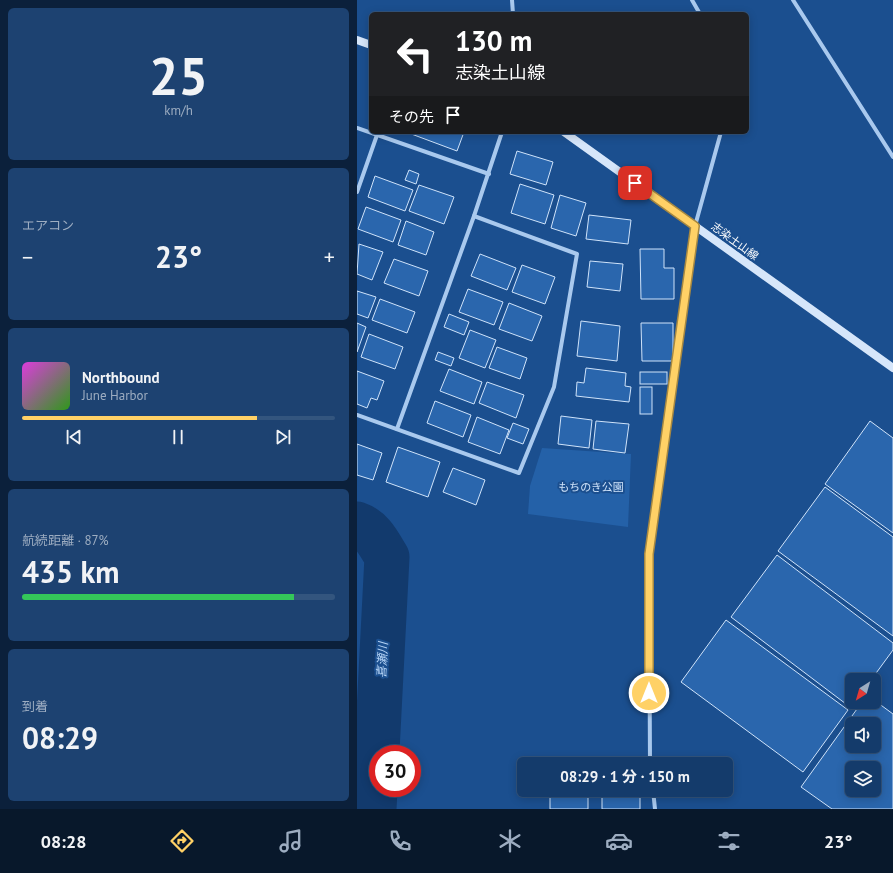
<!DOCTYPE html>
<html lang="ja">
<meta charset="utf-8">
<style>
:root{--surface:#143b6b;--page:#1d4271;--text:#f1f3f6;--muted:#9dadc1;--line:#33557e;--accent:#ffd166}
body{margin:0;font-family:"PT Sans","Noto Sans JP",sans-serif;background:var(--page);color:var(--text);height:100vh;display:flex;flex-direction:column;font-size:15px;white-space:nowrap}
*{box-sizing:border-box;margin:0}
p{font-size:13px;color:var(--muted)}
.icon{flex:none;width:22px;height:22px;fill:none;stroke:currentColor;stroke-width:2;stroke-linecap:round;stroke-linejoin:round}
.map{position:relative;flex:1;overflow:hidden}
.side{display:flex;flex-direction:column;gap:8px;padding:8px;background:#0b203b;width:357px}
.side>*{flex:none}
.hud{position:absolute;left:12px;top:12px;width:380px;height:122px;border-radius:6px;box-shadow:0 2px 10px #0003,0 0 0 1px var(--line);background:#202124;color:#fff;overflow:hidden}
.needle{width:26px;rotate:217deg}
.controls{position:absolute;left:488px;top:673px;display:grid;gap:8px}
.controls a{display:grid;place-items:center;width:36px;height:36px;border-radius:6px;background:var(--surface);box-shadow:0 2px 10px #0003,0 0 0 1px var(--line);font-size:20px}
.speed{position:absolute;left:12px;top:745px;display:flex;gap:8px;font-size:20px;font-weight:700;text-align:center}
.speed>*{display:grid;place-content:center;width:52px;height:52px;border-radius:50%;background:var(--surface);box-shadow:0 2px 10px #0003,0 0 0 1px var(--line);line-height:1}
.speed .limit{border:6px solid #d22;background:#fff;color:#111}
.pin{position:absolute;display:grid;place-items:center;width:34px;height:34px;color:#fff;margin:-17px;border-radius:8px;box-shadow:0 2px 6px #0006}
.me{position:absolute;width:44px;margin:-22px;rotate:0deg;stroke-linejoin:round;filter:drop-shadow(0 0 3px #0008)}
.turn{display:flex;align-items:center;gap:14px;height:84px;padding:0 20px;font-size:18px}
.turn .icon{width:52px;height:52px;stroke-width:2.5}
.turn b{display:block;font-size:28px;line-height:34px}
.then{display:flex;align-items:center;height:38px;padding:0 20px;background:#0003;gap:8px;font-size:15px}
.big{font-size:30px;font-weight:700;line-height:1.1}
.side .card{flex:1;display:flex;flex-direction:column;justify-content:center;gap:6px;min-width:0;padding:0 14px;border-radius:6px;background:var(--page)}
.side .dial{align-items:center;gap:0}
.dial b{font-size:52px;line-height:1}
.song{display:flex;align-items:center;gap:12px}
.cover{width:48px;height:48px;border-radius:6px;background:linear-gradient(135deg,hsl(300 70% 55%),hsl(110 70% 35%))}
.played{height:4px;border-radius:2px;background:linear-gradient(90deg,var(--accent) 75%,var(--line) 75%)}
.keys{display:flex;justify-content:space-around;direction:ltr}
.heat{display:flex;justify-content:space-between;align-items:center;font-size:22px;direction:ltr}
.charge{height:6px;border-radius:3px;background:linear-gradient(90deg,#34c759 87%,var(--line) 0)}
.trip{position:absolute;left:160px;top:757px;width:216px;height:40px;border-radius:6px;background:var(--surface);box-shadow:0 2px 10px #0003,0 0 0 1px var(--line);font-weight:700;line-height:40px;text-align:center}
.tab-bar{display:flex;height:64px;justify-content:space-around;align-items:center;background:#08182b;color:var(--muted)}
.tab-bar .icon{width:28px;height:28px}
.tab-bar .selected{color:var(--accent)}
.tab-bar b{font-size:18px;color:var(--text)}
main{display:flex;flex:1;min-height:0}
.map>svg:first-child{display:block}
.green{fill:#2461a8}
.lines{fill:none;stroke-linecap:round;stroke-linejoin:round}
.river{stroke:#123a6d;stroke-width:45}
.building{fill:#2a66ad;stroke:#cfe3fa;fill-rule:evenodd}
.street{stroke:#a9c9ee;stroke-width:4}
.secondary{stroke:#d6e6fa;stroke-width:8}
.route-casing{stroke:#a68842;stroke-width:10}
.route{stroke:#ffd166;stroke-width:7}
.labels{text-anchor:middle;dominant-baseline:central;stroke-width:4;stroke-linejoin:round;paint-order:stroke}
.street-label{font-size:11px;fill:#fff;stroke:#1b4f8f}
.park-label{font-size:11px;fill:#cfe3fa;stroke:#1b4f8f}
.water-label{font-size:12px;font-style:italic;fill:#b5d3f5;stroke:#1b4f8f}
</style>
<main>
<section class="side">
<div class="card dial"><b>25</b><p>km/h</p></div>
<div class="card"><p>エアコン</p>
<div class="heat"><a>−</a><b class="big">23°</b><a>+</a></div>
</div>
<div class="card">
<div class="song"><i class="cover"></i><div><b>Northbound</b><p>June Harbor</p></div></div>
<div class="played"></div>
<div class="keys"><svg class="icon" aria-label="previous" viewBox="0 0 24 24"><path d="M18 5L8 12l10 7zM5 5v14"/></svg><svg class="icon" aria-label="pause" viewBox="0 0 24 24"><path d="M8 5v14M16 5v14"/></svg><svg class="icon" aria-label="next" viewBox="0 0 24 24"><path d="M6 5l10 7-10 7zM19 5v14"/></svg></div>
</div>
<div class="card"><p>航続距離 · 87%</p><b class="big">435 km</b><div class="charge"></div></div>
<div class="card"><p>到着</p><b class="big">08:29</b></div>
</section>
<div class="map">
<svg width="536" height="809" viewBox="0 0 536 809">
<rect width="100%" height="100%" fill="#1b4f8f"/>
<path class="green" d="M 185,448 L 274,454 L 271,527 L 171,514 L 173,486 Z"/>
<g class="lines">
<path class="river" d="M 0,524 C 15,529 22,544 30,557 L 17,809"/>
</g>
<g class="building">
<path d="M 49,132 L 107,132 L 100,151 Z"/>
<path d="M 160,151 L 196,162 L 189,185 L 153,174 Z"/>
<path d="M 52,170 L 62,174 L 59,184 L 48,180 Z"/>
<path d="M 18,176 L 56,190 L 48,211 L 11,197 Z"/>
<path d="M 163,184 L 197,195 L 188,224 L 154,213 Z"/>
<path d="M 62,185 L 97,197 L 87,224 L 52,211 Z"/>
<path d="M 203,195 L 229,203 L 219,236 L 194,228 Z"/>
<path d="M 9,207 L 44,220 L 36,242 L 1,229 Z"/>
<path d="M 232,215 L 274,220 L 271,244 L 229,239 Z"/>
<path d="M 49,221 L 77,232 L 69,255 L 41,245 Z"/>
<path d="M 2,244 L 26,252 L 15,280 L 0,274 Z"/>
<path d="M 283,249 L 307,249 L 307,268 L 317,268 L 317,299 L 284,299 Z"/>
<path d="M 123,254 L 159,268 L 150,290 L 114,276 Z"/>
<path d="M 37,259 L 71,271 L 62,296 L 27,283 Z"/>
<path d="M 233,261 L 266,264 L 263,291 L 230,287 Z"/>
<path d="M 165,265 L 198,277 L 188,304 L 155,292 Z"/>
<path d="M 111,289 L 146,302 L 137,325 L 102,312 Z"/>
<path d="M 0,291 L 19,297 L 11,318 L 0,314 Z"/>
<path d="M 23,299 L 58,312 L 50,333 L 15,320 Z"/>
<path d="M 152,303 L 185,316 L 175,341 L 142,329 Z"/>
<path d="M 92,314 L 112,322 L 107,335 L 87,327 Z"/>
<path d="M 224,321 L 263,326 L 260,361 L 220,356 Z"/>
<path d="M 0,323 L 9,327 L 0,352 Z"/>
<path d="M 284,323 L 316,323 L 316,361 L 285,361 Z"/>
<path d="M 113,330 L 139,340 L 128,368 L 102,358 Z"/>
<path d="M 12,334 L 46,347 L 38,369 L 4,357 Z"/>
<path d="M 140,347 L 170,358 L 163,379 L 132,368 Z"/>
<path d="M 81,352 L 97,358 L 94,366 L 78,360 Z"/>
<path d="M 229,368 L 269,373 L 268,386 L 274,387 L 272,402 L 219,396 L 220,382 L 227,383 Z"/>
<path d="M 92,369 L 125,382 L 117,404 L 83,391 Z"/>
<path d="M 0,371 L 27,381 L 20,400 L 14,398 L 10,408 L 0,404 Z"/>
<rect x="283" y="372" width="27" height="12"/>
<path d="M 130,382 L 167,395 L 159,418 L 122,403 Z"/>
<rect x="283" y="387" width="12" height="27"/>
<path d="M 78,401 L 114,415 L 106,437 L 70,423 Z"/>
<path d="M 204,416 L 235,420 L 232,448 L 201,444 Z"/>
<path d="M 120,417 L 152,430 L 143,454 L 111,442 Z"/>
<path d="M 239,421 L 272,424 L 268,453 L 236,449 Z"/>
<path d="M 513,421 L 536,438 L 536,533 L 468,484 Z"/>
<path d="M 156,423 L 172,429 L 166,444 L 150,438 Z"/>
<path d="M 0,444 L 25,453 L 16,480 L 0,475 Z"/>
<path d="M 41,447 L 83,462 L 71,497 L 29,482 Z"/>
<path d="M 96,468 L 128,480 L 119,505 L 86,492 Z"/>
<path d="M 468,487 L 536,537 L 536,636 L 421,551 Z"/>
<path d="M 420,555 L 536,643 L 536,650 L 514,680 L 495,680 L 495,702 L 497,702 L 493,707 L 374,617 Z"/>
<path d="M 369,620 L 491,710 L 446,772 L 324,682 Z"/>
<path d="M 517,700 L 536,714 L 536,809 L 475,809 L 444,787 L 505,702 L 517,702 ZM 495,724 L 517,724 L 517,746 L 495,746 ZM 495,768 L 517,768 L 517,790 L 495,790 Z"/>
<rect x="193" y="790" width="38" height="19"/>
<rect x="245" y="790" width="38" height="19"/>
</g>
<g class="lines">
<g class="street">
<path d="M 155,0 L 156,14"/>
<path d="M 335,0 L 343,14"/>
<path d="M 436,0 L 536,157"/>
<path d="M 0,128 L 132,174"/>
<path d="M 0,192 L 20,135"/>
<path d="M 0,415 L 162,473 L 197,387 L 220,254 L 117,216"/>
<path d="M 40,429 L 117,216 L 145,132"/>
<path d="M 293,764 L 292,555 L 338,226 L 364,132"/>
<path d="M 296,790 L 298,809"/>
</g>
<g class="secondary">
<path d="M 0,40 L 14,45"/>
<path d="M 207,132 L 536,368"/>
</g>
</g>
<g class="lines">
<defs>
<path id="route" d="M 278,183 L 338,226 L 292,554 L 292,693"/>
</defs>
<use href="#route" class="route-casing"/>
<use href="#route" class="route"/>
</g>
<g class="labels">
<g class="street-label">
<text transform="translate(378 241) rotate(36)">志染土山線</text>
</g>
<g class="park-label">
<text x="234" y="487">もちのき公園</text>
</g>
<g class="water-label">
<text transform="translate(25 660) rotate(-87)">喜瀬川</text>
</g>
</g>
</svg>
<div class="controls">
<a><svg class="needle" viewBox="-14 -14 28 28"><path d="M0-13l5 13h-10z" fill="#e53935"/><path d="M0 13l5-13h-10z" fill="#9dadc1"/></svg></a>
<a><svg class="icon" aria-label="sound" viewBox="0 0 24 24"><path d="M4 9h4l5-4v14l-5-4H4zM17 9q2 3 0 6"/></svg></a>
<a><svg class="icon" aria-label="layers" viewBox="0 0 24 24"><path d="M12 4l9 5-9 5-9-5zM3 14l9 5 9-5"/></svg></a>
</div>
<div class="speed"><div class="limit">30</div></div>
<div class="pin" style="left:278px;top:183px;background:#d93025"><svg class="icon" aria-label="arrive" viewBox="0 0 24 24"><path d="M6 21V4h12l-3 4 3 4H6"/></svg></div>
<svg class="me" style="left:292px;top:693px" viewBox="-20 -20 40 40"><circle r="17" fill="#ffd166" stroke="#fff" stroke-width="3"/><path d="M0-11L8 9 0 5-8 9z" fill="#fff"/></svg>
<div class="trip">08:29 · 1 分 · 150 m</div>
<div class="hud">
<div class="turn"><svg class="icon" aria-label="left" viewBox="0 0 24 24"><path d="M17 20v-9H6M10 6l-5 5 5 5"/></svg><div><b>130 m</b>志染土山線</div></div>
<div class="then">その先<svg class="icon" aria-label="arrive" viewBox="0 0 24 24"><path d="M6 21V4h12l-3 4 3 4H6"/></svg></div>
</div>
</div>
</main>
<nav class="tab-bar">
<b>08:28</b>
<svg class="icon selected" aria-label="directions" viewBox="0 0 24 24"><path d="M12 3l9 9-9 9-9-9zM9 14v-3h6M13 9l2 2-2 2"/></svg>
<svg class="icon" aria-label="music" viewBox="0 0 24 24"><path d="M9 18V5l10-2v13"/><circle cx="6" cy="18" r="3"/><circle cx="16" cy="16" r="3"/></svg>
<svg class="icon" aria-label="phone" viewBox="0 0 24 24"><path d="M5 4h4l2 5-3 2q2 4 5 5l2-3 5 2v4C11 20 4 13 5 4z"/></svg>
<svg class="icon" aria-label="climate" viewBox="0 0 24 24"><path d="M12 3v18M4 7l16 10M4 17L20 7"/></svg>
<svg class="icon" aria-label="car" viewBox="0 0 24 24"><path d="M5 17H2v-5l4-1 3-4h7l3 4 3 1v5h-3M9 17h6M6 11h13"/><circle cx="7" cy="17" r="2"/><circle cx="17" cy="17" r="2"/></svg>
<svg class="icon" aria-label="filters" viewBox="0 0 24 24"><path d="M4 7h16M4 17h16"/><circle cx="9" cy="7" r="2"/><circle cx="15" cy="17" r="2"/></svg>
<b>23°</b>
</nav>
